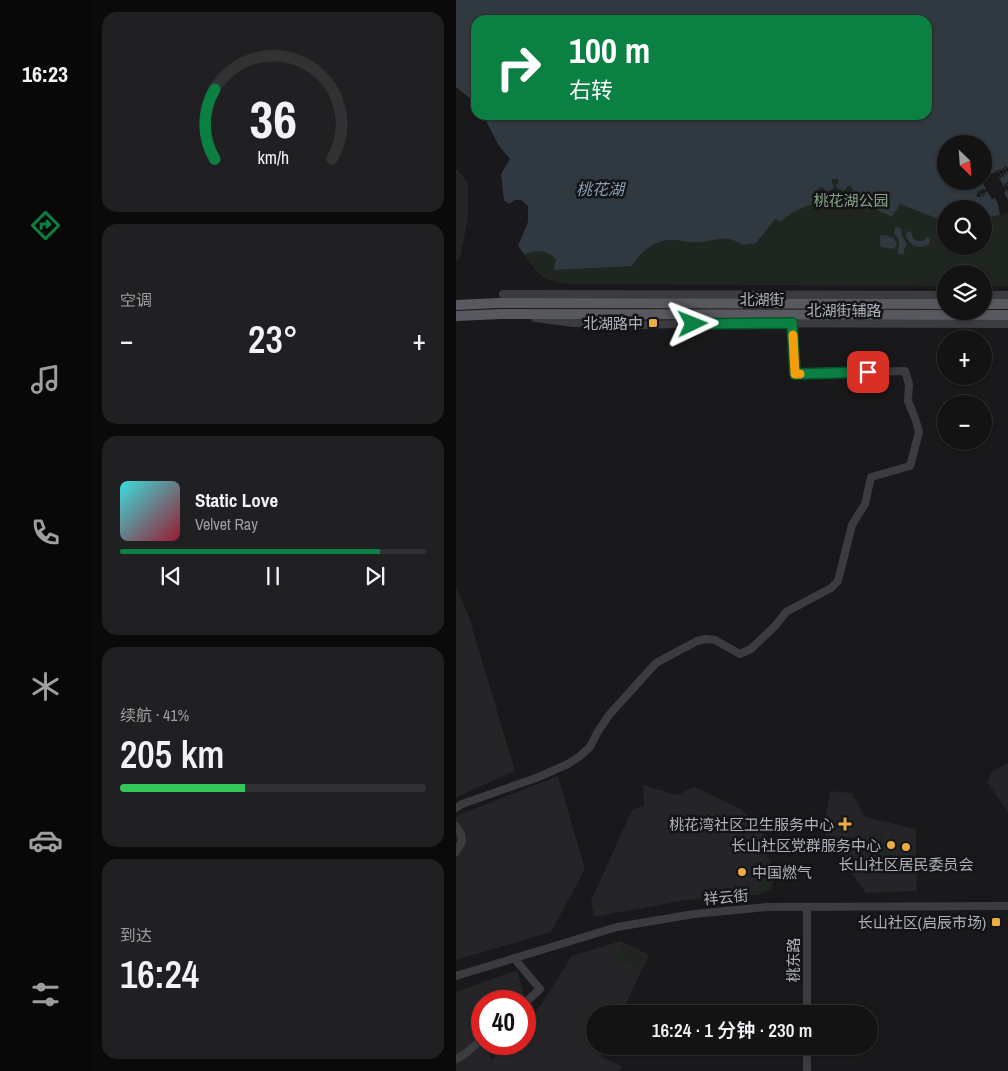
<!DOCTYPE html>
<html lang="zh">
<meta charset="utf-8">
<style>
:root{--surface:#131314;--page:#202022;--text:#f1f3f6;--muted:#9d9ea0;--line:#323234;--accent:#0b8043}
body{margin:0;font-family:"Archivo Narrow","Noto Sans SC",sans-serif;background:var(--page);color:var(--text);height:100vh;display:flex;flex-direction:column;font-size:19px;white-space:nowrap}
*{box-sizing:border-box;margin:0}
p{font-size:16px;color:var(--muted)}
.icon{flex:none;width:28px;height:28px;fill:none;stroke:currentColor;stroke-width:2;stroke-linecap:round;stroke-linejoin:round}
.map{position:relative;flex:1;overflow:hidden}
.panel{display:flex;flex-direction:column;gap:12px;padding:12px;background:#0a0a0b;width:366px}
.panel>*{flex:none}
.hud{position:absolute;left:15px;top:15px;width:461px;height:105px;border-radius:15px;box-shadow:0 1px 4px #0004,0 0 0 1px var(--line);background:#0b8043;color:#fff;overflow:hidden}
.needle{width:32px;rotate:155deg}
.controls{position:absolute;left:481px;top:135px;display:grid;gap:10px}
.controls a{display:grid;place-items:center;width:55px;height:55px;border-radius:50%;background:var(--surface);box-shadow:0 1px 4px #0004,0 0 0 1px var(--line);font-size:25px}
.speed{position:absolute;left:15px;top:990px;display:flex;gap:10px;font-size:25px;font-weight:700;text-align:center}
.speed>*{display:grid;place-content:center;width:65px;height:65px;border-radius:50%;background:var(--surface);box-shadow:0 1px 4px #0004,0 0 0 1px var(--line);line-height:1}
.speed .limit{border:8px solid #d22;background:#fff;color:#111}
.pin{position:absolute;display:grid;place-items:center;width:42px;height:42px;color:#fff;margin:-21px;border-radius:10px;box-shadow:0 2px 8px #0006}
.me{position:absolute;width:55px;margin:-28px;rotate:88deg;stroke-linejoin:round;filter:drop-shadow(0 0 4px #0008)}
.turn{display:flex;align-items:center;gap:18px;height:105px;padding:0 15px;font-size:22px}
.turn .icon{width:65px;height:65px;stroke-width:2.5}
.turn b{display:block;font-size:35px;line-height:42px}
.big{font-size:38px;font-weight:600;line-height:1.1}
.panel .widget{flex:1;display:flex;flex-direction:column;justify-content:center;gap:8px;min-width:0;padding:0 18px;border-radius:15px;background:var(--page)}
.panel .dial{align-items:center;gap:0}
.dial svg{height:130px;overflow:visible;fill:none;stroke:var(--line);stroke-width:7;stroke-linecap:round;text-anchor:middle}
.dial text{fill:var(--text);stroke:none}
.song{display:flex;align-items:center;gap:15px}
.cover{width:60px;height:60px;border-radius:8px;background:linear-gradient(135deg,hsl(180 70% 55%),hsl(350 70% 35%))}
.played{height:5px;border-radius:2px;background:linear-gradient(90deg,var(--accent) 85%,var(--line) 85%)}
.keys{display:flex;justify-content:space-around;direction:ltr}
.heat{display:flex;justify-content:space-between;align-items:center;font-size:28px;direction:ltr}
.charge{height:8px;border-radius:4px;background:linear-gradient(90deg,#34c759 41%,var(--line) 0)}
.trip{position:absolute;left:130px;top:1005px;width:292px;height:50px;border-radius:25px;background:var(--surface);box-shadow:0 1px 4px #0004,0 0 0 1px var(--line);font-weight:600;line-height:50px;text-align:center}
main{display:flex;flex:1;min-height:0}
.menu{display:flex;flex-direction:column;width:90px;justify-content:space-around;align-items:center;background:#080808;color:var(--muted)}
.menu .icon{width:35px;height:35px}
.menu .selected{color:var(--accent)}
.menu b{font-size:22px;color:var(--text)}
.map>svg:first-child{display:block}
.built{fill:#252528}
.green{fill:#1f2620;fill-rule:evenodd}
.water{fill:#2f393f;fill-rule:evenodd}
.pier{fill:#19191b}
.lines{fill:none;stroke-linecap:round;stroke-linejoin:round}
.minor{stroke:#3a3c40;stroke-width:8}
.major{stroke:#57595f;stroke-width:10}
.route-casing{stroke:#07532c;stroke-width:12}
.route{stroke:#0b8043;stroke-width:9}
.slow{stroke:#f59e0b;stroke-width:9}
.poi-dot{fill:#ecac41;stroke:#141416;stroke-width:2}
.labels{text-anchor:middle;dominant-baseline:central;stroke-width:5;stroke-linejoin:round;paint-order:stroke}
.park-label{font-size:15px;fill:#84a585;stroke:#141416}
.street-label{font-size:15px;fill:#acb1ba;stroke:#141416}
.poi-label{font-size:15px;fill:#acb1ba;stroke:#141416;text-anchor:end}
.water-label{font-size:16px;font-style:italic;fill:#85a0b4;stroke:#141416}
</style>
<main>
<nav class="menu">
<b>16:23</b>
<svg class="icon selected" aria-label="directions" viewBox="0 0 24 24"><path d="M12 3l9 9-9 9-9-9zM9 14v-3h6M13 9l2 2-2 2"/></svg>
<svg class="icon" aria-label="music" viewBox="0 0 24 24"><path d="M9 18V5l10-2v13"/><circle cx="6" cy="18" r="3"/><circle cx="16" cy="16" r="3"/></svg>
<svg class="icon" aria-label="phone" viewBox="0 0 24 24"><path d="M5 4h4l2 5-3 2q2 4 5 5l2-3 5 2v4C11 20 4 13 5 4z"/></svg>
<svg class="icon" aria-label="climate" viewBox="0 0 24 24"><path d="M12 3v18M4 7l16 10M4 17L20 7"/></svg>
<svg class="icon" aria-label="car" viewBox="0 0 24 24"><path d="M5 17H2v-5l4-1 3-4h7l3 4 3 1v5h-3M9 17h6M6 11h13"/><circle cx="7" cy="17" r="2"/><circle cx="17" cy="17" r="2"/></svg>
<svg class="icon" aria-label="filters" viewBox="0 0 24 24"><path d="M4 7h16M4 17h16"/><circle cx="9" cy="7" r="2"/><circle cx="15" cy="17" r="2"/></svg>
</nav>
<section class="panel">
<div class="widget dial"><svg viewBox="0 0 100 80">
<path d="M14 69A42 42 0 1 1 86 69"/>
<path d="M14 69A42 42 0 0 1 14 26" stroke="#0b8043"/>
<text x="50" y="56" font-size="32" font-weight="700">36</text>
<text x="50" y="72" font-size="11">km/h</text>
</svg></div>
<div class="widget"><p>空调</p>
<div class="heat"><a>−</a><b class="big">23°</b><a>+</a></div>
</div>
<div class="widget">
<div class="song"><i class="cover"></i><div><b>Static Love</b><p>Velvet Ray</p></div></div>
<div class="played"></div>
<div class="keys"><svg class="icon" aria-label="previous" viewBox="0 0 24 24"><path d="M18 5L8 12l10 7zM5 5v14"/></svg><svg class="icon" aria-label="pause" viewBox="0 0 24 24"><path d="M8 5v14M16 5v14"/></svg><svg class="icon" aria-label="next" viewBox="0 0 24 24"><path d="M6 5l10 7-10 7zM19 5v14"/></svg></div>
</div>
<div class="widget"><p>续航 · 41%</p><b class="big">205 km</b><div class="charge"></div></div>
<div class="widget"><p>到达</p><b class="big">16:24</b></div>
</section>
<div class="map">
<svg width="552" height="1071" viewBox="0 0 552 1071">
<rect width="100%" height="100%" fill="#19191b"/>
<g class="built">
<path d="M 0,168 L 12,183 L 12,219 L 4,257 L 0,261 Z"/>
<path d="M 0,586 L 13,617 L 59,771 L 0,797 Z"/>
<path d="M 552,763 L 552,812 L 531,782 L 536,772 Z"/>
<path d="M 102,776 L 129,869 L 95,932 L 0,960 L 0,816 Z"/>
<path d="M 187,785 L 221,795 L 238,787 L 285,809 L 314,841 L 306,847 L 309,851 L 318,870 L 317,885 L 314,889 L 302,895 L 277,895 L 230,900 L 138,917 L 135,901 L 176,810 L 188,805 Z"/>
<path d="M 374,791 L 396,793 L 409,817 L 460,829 L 461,891 L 410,893 L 387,862 L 367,831 Z"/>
<path d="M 165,941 L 193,955 L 165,1014 L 139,1014 L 139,1046 L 149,1046 L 145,1056 L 166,1067 L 163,1071 L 0,1071 L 0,992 L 61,970 L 68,995 L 57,1001 L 26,1001 L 26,1044 L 33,1044 L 35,1061 L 50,1044 L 69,1044 L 69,1023 L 84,1006 L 116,956 Z"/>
</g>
<g class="green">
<path d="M 0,0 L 552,0 L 552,286 L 528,286 L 528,274 L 490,274 L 490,286 L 112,284 C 81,281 79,268 62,246 L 72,222 L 72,206 L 65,200 L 59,200 L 53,204 L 48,200 L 45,174 L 54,159 L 43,146 L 27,115 L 471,115 L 471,20 L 20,20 L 20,103 L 0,87 ZM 490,144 L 528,144 L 528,181 L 490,181 ZM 490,209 L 528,209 L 528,246 L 490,246 Z"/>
<path d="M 413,833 L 429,834 L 428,860 L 413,859 Z"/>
<path d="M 311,854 L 318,870 L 317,885 L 314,889 L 302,895 L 277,895 L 279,892 L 289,888 L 298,891 L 301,890 L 313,872 L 307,858 Z"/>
<path d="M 166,945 L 189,957 L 183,969 L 160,958 Z"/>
</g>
<g class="water">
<path d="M 0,0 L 552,0 L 552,213 L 528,218 L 528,209 L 490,209 L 490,222 L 444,204 L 436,217 C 421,209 406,204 389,204 L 391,197 L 389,193 L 392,192 L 393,193 L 397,190 L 394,185 L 390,188 L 390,189 L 388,191 L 381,188 L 380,184 L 382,184 L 382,179 L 376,179 L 376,184 L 377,184 L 378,188 L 371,192 L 368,191 L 369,189 L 364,187 L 361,192 L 366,195 L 367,193 L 370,195 L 369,201 L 348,207 L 334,214 L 324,222 L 319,219 L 300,243 L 286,245 C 271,233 258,242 241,242 C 232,243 225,240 217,240 C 199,239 184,252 176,266 L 98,270 L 100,259 C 89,249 82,250 68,254 L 62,246 L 72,222 L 72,206 L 65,200 L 59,200 L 53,204 L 48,200 L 45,174 L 54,159 L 43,146 L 27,115 L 471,115 L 471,20 L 20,20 L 20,103 L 0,87 ZM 490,144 L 528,144 L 528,181 L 490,181 Z"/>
<path d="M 440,227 L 445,228 L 446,236 L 451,244 L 448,250 L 448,254 L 446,255 L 442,254 C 442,243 446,243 438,233 L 439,229 Z"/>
<path d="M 453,231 L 455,232 L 457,238 L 460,241 L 468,241 L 470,237 L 473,238 L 474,243 C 470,248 462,248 456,245 L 450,237 L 451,232 Z"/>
<path d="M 426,235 C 433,236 438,237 441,244 L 439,249 L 425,247 L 424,244 L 424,236 Z"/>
</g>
<path class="pier" d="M 530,165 L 531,166 L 529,168 L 529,169 L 532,168 L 532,169 L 530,171 L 531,172 L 533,170 L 534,172 L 531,173 L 533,175 L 539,172 L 541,174 L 540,171 L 542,170 L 544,173 L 544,172 L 543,170 L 544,169 L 546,171 L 547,171 L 546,168 L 547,168 L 549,170 L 550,169 L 548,167 L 549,166 L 552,168 L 552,173 L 551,171 L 549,172 L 551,175 L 550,175 L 548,173 L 547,173 L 548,176 L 547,177 L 545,174 L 544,175 L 546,177 L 544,178 L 543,176 L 542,176 L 548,187 L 549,186 L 548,184 L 549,183 L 551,186 L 552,185 L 550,183 L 552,182 L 552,191 L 549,189 L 550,192 L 548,193 L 552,200 L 552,213 L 544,215 L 542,204 L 539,198 L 536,199 L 531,191 L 529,192 L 530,195 L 529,195 L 528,193 L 527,194 L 528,196 L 527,197 L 526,194 L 524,195 L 525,197 L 524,198 L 523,196 L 521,197 L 520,195 L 522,194 L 521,191 L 522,191 L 523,193 L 524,192 L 523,190 L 526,191 L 525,189 L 527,188 L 528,190 L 530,189 L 526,181 L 528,181 L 528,178 L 531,177 L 529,174 L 528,175 L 529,173 L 528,172 L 528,166 Z"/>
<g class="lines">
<g class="minor">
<path d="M 47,294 L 490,295"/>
<path d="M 528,295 L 552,295"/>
<path d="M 79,318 L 118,323 L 187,325 L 255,323 L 552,324"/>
<path d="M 0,808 L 6,804 L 80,778 L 112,764 L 124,756 L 134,747 L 141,733 L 153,715 L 200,663 L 241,641 L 250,639 L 259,640 L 284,654 L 295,649 L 319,626 L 330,612 L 375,588 L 382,581 L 396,525 L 409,504 L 415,477 L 454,466 L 463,432 L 459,418 L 452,401 L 453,384 L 449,371 L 339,374 L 336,323"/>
<path d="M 0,826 L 5,834 L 6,842 L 0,852"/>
<path d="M 58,958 L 84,989 L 69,1003"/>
<path d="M 0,976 L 161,927 L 238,914 L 311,907 L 552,906"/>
<path d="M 351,1014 L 351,907"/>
<path d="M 0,1059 L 9,1054 L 26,1039"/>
<path d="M 351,1071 L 351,1046"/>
</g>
<g class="major">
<path d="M 528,304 L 552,304"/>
<path d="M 0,305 L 42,303 L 490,304"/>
<path d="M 0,316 L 45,314 L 552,315"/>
</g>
</g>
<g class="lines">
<defs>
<path id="route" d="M 237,324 L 336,323 L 339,374 L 412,372"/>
</defs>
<use href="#route" class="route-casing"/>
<use href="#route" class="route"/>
<path class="slow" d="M 337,335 L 339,374 L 344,374"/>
</g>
<g class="poi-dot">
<rect x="192" y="318" width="10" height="10" rx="2.5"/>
<path d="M386.5 816.5h5v5h5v5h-5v5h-5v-5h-5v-5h5z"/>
<circle cx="435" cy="845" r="5"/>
<circle cx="450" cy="847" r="5"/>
<circle cx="286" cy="872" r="5"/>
<rect x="535" y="917" width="10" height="10" rx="2.5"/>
</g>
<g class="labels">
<g class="park-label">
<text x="395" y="200">桃花湖公园</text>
</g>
<g class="street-label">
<text x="306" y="299">北湖街</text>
<text x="388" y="310">北湖街辅路</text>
<text transform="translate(270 897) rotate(-5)">祥云街</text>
<text transform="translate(337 960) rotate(-90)">桃东路</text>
</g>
<g class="poi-label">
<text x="187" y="323">北湖路中</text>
<text x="378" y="824">桃花湾社区卫生服务中心</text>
<text x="425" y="845">长山社区党群服务中心</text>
<text x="450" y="864" text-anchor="middle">长山社区居民委员会</text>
<text x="296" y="872" text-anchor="start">中国燃气</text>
<text x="530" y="922">长山社区(启辰市场)</text>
</g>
<g class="water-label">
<text x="144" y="189">桃花湖</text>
</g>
</g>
</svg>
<div class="controls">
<a><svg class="needle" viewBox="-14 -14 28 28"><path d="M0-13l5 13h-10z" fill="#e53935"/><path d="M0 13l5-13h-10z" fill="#9d9ea0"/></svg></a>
<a><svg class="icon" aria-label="search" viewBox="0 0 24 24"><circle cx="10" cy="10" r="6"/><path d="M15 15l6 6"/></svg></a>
<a><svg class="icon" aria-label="layers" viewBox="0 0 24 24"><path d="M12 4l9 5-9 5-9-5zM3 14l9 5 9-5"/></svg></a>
<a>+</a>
<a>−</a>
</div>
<div class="speed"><div class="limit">40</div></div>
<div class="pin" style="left:412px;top:372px;background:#d93025"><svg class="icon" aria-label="arrive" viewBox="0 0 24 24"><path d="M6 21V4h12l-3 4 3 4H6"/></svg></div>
<svg class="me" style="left:237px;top:324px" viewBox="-20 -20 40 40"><path d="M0-17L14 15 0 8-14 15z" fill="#0b8043" stroke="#fff" stroke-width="4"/></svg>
<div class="trip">16:24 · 1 分钟 · 230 m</div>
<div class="hud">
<div class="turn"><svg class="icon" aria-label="right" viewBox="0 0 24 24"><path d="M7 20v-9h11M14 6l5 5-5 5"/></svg><div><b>100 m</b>右转</div></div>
</div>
</div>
</main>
